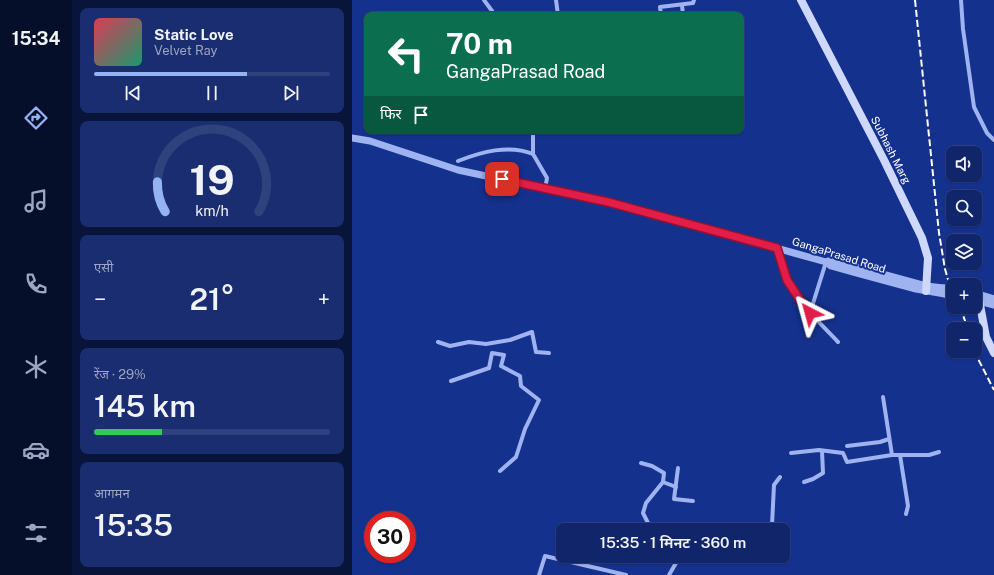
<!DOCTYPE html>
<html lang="hi">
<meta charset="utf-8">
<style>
:root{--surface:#10256a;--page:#192d70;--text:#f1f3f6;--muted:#9ca5c1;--line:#30427e;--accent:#95b2f1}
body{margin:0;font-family:"Public Sans","Noto Sans Devanagari",sans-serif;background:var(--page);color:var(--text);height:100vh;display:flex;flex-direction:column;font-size:15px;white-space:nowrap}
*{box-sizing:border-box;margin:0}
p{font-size:13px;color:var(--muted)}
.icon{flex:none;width:22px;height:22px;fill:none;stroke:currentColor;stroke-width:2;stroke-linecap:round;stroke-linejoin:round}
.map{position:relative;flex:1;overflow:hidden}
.details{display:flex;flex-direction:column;gap:8px;padding:8px;background:#09143a;width:280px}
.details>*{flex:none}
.hud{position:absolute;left:12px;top:12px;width:380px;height:122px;border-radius:8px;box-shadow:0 1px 3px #0004,0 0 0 1px var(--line);background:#0b6e4f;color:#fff;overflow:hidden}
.fabs{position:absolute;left:594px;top:146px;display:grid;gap:8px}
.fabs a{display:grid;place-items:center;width:36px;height:36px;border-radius:8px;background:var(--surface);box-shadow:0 1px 3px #0004,0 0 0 1px var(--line);font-size:20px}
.speed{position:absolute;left:12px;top:511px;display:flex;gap:8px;font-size:20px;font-weight:700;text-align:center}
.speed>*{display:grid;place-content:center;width:52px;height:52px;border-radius:50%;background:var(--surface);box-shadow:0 1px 3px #0004,0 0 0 1px var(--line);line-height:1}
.speed .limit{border:6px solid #d22;background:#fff;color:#111}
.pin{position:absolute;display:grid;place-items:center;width:34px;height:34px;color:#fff;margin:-17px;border-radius:8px;box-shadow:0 2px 6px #0006}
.me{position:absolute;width:44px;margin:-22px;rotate:321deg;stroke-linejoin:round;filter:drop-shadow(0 0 3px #0008)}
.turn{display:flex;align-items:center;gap:14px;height:84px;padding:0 16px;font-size:18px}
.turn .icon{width:52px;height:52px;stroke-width:2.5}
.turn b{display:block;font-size:28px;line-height:34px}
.then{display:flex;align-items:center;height:38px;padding:0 16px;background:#0003;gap:8px;font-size:15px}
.big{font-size:30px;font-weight:600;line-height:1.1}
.details .card{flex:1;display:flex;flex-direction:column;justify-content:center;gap:6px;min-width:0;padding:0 14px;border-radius:8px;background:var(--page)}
.details .dial{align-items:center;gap:0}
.dial svg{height:104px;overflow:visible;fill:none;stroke:var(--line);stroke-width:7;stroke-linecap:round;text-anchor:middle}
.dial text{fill:var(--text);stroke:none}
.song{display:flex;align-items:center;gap:12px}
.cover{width:48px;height:48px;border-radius:6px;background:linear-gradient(135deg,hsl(350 70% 55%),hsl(160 70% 35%))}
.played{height:4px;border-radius:2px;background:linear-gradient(90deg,var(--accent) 65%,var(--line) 65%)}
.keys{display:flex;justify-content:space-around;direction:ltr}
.heat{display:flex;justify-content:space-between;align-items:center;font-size:22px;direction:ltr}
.charge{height:6px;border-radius:3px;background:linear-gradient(90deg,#34c759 29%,var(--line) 0)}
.trip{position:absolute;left:204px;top:523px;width:234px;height:40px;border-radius:8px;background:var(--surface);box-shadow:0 1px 3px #0004,0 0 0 1px var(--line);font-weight:600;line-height:40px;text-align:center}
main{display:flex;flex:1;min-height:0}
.menu{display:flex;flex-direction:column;width:72px;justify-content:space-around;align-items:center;background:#060f2a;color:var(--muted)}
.menu .icon{width:28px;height:28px}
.menu .active{color:var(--accent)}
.menu b{font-size:18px;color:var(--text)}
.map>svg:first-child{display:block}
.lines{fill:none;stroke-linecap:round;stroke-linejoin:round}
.minor{stroke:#9fb3f0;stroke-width:4}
.tertiary{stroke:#9fb3f0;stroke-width:7}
.secondary{stroke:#cdd8fb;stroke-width:8}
.rail{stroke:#fff;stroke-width:2;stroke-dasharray:7 3;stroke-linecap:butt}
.tertiary-bridge{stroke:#9fb3f0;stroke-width:7}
.route-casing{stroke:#92132f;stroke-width:10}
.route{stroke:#e11d48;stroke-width:7}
.labels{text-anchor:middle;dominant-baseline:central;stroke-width:4;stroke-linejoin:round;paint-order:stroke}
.street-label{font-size:11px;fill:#fff;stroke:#15318e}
</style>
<main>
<nav class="menu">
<b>15:34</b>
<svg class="icon active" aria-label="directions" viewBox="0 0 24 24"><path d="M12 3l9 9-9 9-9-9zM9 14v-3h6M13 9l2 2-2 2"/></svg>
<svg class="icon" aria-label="music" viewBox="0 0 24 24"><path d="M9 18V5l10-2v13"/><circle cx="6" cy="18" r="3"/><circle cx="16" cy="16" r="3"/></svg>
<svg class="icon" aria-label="phone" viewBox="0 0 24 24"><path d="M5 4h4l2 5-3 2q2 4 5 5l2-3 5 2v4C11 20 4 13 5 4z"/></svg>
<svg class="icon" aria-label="climate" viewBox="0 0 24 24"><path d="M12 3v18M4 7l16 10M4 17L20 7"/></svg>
<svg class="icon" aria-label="car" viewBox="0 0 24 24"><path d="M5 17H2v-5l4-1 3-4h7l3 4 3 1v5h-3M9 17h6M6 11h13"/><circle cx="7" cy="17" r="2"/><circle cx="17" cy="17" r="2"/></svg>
<svg class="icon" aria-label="filters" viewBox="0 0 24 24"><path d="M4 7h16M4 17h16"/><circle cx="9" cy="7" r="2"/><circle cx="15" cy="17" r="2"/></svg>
</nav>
<section class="details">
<div class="card">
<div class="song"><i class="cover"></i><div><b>Static Love</b><p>Velvet Ray</p></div></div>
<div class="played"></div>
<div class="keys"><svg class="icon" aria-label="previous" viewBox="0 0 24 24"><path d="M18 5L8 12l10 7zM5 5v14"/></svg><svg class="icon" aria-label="pause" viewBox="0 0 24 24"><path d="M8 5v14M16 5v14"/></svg><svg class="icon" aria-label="next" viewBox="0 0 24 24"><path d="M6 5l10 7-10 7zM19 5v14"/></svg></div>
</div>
<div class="card dial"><svg viewBox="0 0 100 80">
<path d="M14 69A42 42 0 1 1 86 69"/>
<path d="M14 69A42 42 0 0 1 8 46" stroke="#95b2f1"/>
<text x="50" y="56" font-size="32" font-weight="700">19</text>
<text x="50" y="72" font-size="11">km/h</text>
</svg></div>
<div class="card"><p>एसी</p>
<div class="heat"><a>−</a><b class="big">21°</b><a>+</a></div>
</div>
<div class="card"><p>रेंज · 29%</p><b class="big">145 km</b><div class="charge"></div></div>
<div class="card"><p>आगमन</p><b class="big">15:35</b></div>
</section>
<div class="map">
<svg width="642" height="575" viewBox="0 0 642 575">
<rect width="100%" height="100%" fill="#15318e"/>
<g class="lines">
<g class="minor">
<path d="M 132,0 L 143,15"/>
<path d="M 204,0 L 206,15"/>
<path d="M 609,0 L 611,29 L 622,107 L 635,133 L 642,140"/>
<path d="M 330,5 L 331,15"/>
<path d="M 309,15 L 308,7 L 341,3 L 342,0"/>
<path d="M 181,131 L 181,154 L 195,178 L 193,189"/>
<path d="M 106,161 C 129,152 157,144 181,154"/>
<path d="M 425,248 C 428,259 431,271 436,281 C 448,305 468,323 486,342"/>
<path d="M 458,313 L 474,262"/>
<path d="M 86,342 L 98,346 L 117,342 L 134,344 L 158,340 L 180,332 L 184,352 L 197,353"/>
<path d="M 99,381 L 137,368 L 140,353 L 152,355 L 149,366 L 168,376 L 169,386 L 187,400 L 173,429 L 164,457 L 148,471"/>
<path d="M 531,397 L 540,455"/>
<path d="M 495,446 L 528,442 L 537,439"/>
<path d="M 439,453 L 467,450 L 491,453 L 495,462 L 540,455 L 577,455 L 587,452"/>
<path d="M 548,455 L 556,506 L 554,514"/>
<path d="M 289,463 L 300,466 L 312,473 L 311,482 L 294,503 L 291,513 L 298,527 L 302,530"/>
<path d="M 326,468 L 322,499 L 341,501"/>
<path d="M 311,482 L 324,487"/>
<path d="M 452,482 L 461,479 L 471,473 L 470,451"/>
<path d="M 398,529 L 405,530"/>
<path d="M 417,530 L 420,525 L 422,485 L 428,477"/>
<path d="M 380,556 L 381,557"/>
<path d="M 187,575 L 193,556 L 274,575"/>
<path d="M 317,575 L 324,563 L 324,556"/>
</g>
<g class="tertiary">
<path d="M 0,138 L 18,141 L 106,170 L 256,202 L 442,253 L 474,262 L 479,266 L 504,273 L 564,289 L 593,294"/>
<path d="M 474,262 L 479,260 L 574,286 L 592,288"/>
<path d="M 623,293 L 642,299"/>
<path d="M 623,300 L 642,305"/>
</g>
<g class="secondary">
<path d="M 449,0 L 532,160 L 570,238 L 576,258 L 574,291"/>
<path d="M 626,294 L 634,337 L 642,353"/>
</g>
<g class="rail">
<path d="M 563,0 L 587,233 L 593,269 L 601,297"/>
<path d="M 608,307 L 616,329"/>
<path d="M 622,351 L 642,390"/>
</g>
<g class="tertiary-bridge">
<path d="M 592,288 L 601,289"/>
<path d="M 593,294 L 601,295"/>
</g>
</g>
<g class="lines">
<defs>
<path id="route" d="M 150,179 L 256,202 L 425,248 L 435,280 L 452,306 L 458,313"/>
</defs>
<use href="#route" class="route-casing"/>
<use href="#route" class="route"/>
</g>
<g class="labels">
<g class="street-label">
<text transform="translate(539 150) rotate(63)">Subhash Marg</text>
<text transform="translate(487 255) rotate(17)">GangaPrasad Road</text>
</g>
</g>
</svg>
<div class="fabs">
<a><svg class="icon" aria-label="sound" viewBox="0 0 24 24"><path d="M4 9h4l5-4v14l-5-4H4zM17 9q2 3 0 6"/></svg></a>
<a><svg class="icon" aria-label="search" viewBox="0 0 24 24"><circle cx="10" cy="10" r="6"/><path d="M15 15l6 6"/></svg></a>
<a><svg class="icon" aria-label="layers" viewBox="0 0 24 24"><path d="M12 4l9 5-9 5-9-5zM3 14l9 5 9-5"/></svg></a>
<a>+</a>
<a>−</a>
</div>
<div class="speed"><div class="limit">30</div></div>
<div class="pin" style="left:150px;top:179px;background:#d93025"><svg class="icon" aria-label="arrive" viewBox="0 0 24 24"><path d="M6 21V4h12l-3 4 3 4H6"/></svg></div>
<svg class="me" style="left:458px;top:313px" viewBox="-20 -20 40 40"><path d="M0-17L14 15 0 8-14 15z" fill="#e11d48" stroke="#fff" stroke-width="4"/></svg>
<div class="trip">15:35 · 1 मिनट · 360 m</div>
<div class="hud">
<div class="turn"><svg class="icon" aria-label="left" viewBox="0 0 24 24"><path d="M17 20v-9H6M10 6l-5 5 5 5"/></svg><div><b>70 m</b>GangaPrasad Road</div></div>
<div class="then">फिर<svg class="icon" aria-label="arrive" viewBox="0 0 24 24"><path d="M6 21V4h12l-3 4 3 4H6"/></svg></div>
</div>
</div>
</main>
